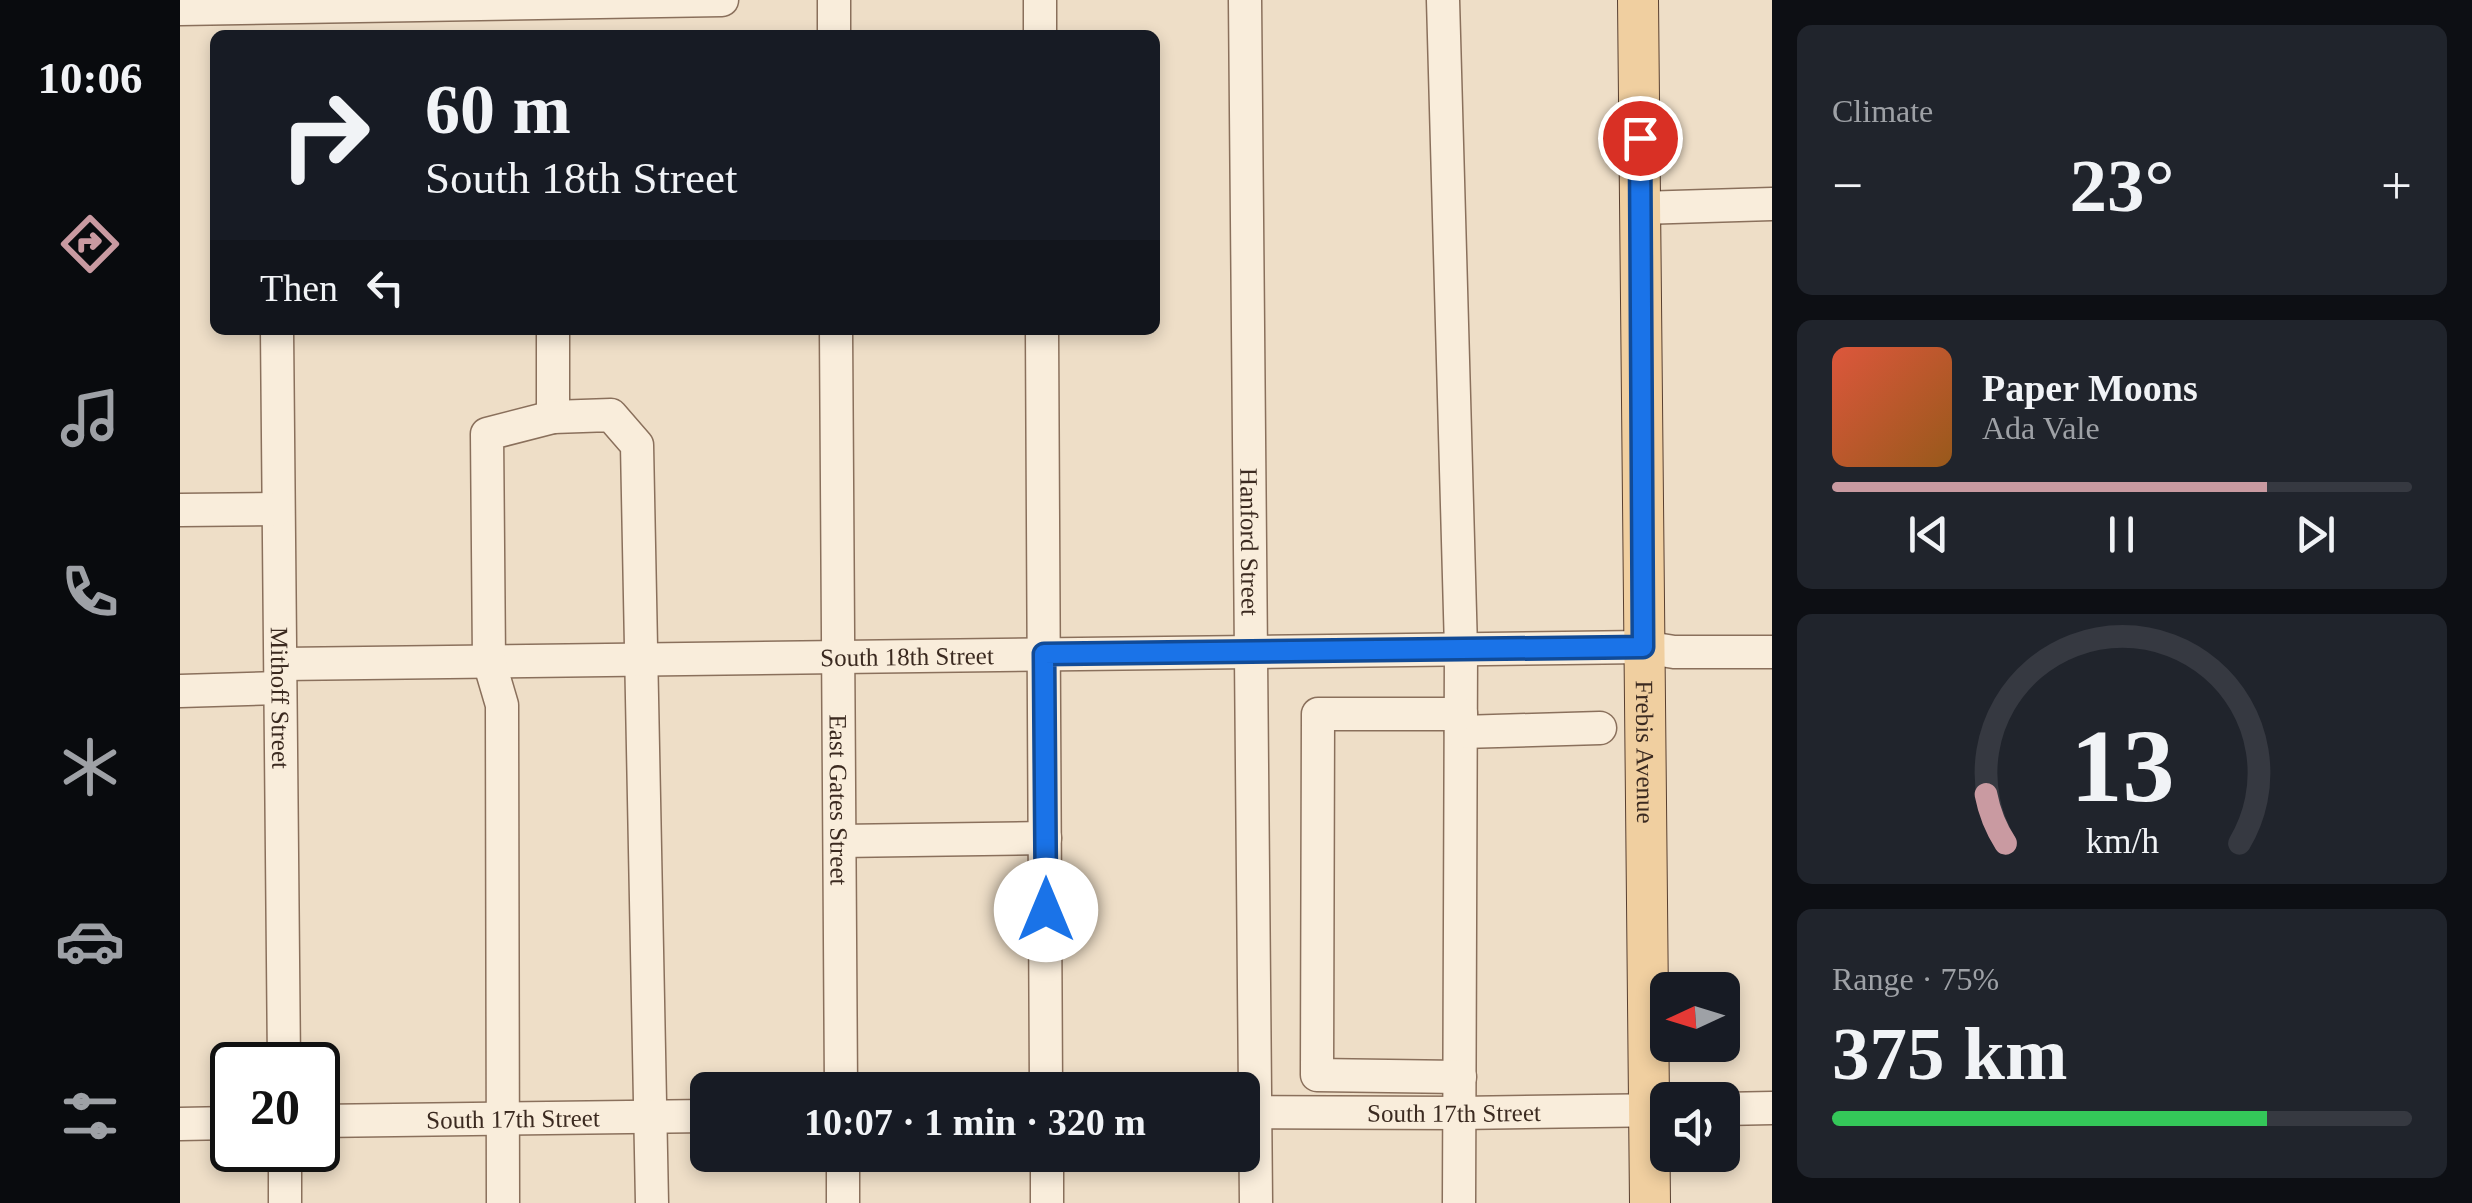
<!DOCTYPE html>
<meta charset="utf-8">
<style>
:root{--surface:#171b24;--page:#20242c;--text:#f1f3f6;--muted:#9ea1a6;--line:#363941;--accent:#c99aa1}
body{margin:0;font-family:"Times New Roman",serif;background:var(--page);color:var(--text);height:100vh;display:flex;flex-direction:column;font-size:38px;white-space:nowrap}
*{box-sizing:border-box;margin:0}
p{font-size:32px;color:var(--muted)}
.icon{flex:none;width:55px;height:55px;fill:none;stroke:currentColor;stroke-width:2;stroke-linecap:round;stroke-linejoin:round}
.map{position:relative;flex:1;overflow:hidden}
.details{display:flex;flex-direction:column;gap:25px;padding:25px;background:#0d0f14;width:700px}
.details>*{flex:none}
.hud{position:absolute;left:30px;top:30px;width:950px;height:305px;border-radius:15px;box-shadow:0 5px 15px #0003;background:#171b24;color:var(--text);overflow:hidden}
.needle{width:65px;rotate:266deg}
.tools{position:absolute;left:1470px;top:972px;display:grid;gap:20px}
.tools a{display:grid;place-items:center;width:90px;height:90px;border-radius:15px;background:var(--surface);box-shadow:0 5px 15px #0003;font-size:50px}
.speed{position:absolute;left:30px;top:1042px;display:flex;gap:20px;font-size:50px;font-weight:700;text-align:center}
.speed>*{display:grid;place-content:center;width:130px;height:130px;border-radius:50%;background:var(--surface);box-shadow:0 5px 15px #0003;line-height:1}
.speed .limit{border:5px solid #111;border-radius:15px;background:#fff;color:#111}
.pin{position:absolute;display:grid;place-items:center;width:85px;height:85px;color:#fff;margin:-42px;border:5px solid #fff;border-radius:50%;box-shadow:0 2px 10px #0007}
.me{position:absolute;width:110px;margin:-55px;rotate:0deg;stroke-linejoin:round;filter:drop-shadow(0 0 8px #0008)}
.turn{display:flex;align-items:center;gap:35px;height:210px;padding:0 50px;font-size:45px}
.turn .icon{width:130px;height:130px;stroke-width:2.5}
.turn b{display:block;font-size:70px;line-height:85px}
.then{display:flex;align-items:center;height:95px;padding:0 50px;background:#0003;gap:20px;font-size:38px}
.big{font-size:75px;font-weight:800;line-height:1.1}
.details .widget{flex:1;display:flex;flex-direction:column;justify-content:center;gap:15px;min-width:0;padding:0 35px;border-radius:15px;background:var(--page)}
.details .dial{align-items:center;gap:0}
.dial svg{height:260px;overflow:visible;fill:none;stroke:var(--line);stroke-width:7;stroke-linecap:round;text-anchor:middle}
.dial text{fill:var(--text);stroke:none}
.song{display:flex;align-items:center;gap:30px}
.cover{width:120px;height:120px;border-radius:15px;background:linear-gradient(135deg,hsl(10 70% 55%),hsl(30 70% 35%))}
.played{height:10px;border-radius:5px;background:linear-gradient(90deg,var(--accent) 75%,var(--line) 75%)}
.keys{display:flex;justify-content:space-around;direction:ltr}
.heat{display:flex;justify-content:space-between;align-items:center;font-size:55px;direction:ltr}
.charge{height:15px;border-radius:8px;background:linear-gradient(90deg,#34c759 75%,var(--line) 0)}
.trip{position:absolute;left:510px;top:1072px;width:570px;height:100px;border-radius:15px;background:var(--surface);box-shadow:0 5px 15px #0003;font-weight:800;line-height:100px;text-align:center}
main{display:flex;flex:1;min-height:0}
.tabs{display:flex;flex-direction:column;width:180px;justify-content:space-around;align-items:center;background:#090b0e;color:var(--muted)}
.tabs .icon{width:70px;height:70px}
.tabs .current{color:var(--accent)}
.tabs b{font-size:45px;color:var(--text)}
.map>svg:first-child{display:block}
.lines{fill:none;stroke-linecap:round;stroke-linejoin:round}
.minor-casing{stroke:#8a705c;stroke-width:35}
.major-casing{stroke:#583f30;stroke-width:42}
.minor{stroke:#f9eddb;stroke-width:32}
.major{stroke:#f0cfa0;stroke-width:40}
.route-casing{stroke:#114b97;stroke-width:25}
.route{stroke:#1a73e8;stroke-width:18}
.labels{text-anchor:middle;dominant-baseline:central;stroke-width:8;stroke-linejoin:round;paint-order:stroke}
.street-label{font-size:25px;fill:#3b2a20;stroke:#f6e9d7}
</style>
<main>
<nav class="tabs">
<b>10:06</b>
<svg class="icon current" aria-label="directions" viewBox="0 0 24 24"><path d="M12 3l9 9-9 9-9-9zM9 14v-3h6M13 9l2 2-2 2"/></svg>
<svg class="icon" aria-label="music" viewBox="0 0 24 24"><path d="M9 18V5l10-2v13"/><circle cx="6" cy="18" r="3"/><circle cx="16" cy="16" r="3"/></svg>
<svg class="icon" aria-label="phone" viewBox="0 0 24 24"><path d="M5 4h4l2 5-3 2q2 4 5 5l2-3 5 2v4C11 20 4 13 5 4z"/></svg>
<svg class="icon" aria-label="climate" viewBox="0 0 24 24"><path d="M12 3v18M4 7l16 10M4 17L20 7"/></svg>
<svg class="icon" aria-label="car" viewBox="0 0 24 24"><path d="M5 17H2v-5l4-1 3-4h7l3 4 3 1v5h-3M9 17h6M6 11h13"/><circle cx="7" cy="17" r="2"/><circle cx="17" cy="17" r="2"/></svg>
<svg class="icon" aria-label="filters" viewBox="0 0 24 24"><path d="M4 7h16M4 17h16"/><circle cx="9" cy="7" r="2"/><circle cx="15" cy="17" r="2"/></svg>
</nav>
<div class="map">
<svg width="1592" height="1203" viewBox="0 0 1592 1203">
<rect width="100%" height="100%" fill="#eedec7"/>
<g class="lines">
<defs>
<g id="minor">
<path d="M 654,0 L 654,35"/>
<path d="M 860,0 L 860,35"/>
<path id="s1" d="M 1065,0 L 1076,1203"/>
<path d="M 1263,0 L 1281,649 L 1279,1203"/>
<path d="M 0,9 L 542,0"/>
<path d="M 1460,208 L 1592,204"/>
<path id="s2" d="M 97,330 L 104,1065"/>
<path d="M 373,330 L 373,417 L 431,415 L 457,445 L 472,1203"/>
<path id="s3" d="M 656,330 L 661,1090"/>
<path d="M 862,330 L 866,1090"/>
<path d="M 0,510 L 98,509"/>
<path id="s4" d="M 102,664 L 1463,647 L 1494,652 L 1592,652"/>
<path d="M 0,691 L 99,688"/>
<path d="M 1281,732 L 1420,728"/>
<path d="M 660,841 L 865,838"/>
<path d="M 1280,1077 L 1137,1075 L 1138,714 L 1281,714"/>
<path d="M 1542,1109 L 1592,1108"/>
<path id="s5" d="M 1062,1112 L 1279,1113 L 1488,1110"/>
<path id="s6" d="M 138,1121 L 528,1116"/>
<path d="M 0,1124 L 52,1123"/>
<path d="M 105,1150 L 105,1203"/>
<path d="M 663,1155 L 663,1203"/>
<path d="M 867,1155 L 867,1203"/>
<path d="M 323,1203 L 322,705 L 309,661 L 307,434 L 373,417"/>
</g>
<g id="major">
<path id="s7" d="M 1458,0 L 1470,1203"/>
</g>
</defs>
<use href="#minor" class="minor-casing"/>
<use href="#major" class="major-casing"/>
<use href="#minor" class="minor"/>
<use href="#major" class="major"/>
</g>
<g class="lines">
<defs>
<path id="route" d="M 866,910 L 864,654 L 1463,647 L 1460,138"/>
</defs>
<use href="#route" class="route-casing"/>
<use href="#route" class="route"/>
</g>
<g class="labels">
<g class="street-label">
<text stroke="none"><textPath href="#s1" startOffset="542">Hanford Street</textPath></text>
<text stroke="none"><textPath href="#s4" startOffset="625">South 18th Street</textPath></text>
<text stroke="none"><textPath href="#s2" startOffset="368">Mithoff Street</textPath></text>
<text stroke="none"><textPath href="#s7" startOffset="752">Frebis Avenue</textPath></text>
<text stroke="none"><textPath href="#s3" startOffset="470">East Gates Street</textPath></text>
<text stroke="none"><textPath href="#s5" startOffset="212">South 17th Street</textPath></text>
<text stroke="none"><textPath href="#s6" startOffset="195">South 17th Street</textPath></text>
</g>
</g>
</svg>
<div class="tools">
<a><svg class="needle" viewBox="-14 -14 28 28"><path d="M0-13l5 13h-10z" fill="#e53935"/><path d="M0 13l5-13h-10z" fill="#9ea1a6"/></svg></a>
<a><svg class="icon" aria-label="sound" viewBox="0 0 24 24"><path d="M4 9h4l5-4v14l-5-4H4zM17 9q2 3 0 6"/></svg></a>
</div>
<div class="speed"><div class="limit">20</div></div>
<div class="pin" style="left:1460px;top:138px;background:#d93025"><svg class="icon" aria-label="arrive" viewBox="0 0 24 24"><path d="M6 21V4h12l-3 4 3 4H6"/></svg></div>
<svg class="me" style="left:866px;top:910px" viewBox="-20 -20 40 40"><circle r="19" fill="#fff"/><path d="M0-13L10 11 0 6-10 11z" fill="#1a73e8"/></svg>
<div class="trip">10:07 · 1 min · 320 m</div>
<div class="hud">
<div class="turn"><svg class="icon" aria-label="right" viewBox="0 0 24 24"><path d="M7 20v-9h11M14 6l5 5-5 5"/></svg><div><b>60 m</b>South 18th Street</div></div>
<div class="then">Then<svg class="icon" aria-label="left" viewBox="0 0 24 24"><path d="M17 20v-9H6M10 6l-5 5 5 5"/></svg></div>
</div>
</div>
<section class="details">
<div class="widget"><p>Climate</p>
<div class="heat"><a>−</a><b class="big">23°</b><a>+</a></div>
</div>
<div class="widget">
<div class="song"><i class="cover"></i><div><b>Paper Moons</b><p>Ada Vale</p></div></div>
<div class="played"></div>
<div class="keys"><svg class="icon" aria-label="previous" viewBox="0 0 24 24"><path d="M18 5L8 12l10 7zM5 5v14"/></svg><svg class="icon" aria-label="pause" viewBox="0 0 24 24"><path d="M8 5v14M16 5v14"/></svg><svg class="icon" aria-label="next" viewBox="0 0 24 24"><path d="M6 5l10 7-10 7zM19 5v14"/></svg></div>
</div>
<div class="widget dial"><svg viewBox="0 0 100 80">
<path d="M14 69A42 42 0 1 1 86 69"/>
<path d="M14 69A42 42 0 0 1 8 54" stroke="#c99aa1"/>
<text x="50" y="56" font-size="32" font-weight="700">13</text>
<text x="50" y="72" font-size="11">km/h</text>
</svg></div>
<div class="widget"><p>Range · 75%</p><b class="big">375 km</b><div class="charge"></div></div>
</section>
</main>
